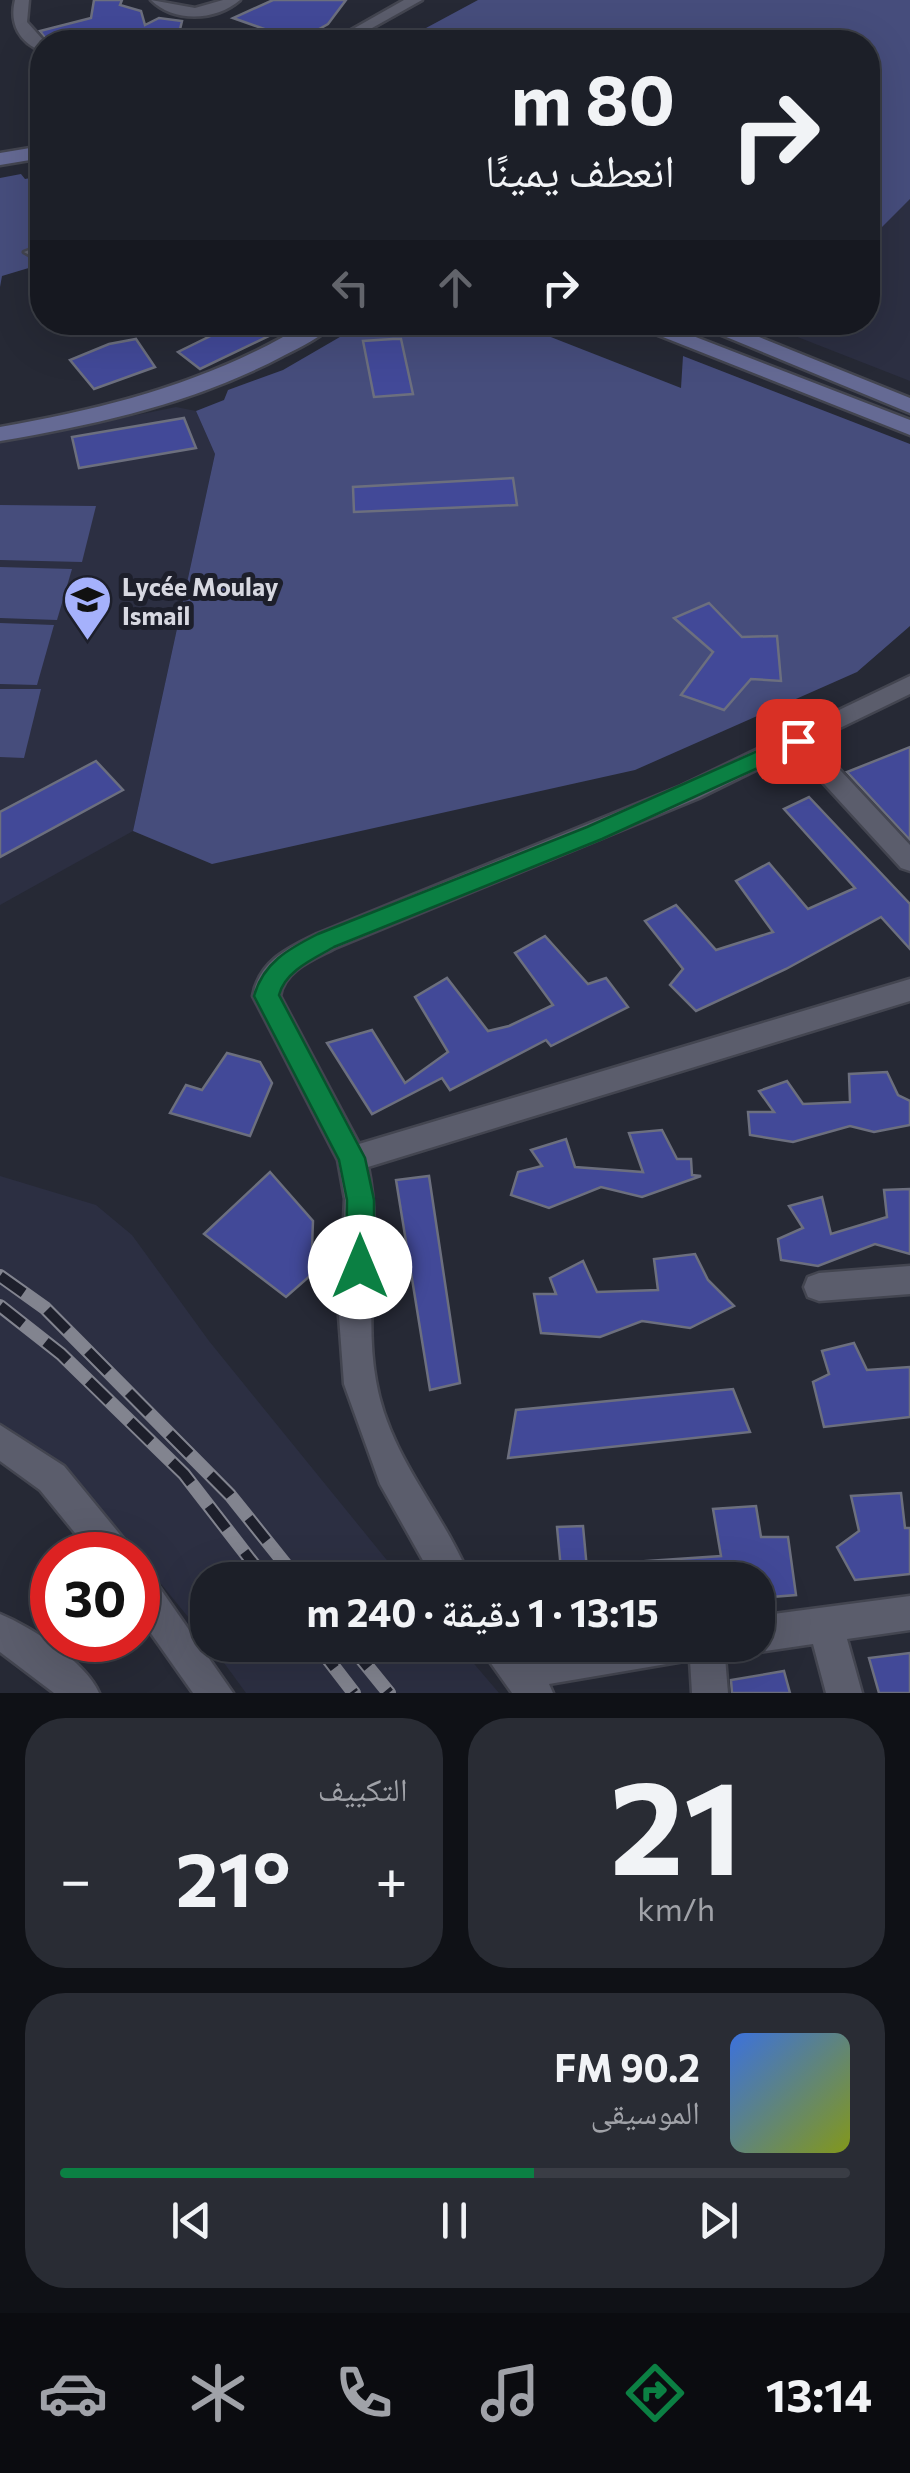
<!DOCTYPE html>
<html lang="ar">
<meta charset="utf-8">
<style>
:root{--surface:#1c1f28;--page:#292c34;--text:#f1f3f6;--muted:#a0a2a8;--line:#3a3d45;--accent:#0b8043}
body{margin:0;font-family:Commissioner,"Noto Naskh Arabic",sans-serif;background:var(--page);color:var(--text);direction:rtl;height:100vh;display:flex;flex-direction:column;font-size:38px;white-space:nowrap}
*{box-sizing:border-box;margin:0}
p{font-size:32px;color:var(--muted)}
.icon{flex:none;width:55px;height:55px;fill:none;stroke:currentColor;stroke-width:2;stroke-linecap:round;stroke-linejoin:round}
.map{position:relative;height:1693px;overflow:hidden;direction:ltr}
.side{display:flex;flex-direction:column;gap:25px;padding:25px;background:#0f1116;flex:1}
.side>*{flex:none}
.banner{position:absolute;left:30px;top:30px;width:850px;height:305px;border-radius:40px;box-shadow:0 10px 40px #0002,0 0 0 2px var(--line);direction:rtl;background:#1c1f28;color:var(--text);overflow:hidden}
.speed{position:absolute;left:30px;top:1532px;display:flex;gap:20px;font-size:50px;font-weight:700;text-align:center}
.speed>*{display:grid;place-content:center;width:130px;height:130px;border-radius:50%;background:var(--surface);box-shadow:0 10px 40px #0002,0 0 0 2px var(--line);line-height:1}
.speed .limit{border:15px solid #d22;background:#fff;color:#111}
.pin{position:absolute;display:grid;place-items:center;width:85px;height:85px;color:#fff;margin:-42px;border-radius:20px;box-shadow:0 5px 15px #0006}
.me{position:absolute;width:110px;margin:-55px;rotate:0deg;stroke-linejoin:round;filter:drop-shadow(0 0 8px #0008)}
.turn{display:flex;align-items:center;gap:35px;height:210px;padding:0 40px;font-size:45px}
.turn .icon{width:130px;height:130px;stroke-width:2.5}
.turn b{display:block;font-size:70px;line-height:85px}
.lanes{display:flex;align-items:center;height:95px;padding:0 40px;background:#0003;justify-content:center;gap:50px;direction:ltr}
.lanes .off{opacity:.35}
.big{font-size:75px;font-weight:700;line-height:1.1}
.side .widget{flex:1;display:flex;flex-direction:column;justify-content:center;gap:15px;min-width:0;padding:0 35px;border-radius:40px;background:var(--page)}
.side .dial{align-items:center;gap:0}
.dial b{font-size:130px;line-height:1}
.song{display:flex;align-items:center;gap:30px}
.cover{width:120px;height:120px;border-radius:15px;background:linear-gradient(135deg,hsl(220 70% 55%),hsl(70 70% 35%))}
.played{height:10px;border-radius:5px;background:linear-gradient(90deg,var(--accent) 60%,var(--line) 60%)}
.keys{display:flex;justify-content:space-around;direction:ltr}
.heat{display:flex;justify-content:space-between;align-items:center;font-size:55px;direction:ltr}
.side .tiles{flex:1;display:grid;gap:25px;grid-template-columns:1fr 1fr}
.widget:last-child{grid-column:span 2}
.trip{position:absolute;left:190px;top:1562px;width:585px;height:100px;border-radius:40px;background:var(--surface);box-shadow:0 10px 40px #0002,0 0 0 2px var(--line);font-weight:700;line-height:100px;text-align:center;direction:rtl}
.menu{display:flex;height:160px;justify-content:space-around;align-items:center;background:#0b0c10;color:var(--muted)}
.menu .icon{width:70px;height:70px}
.menu .on{color:var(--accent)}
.menu b{font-size:45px;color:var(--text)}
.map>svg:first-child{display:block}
.built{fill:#2c2f42}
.green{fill:#464d7c}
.building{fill:#424998;stroke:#6c6f7e;stroke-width:2.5}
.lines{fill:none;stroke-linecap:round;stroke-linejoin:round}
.street-casing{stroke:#434550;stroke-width:5}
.secondary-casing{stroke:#434550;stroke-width:5}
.street{fill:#5b5d6c;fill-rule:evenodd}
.secondary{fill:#656a94;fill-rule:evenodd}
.rail-casing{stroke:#82848f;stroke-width:14}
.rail{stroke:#1d1f2b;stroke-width:10;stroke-dasharray:29;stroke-linecap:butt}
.route{fill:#0b8043;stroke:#07532c;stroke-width:2.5}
.labels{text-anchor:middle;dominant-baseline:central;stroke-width:10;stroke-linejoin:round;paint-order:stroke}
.poi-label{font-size:25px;font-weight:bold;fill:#d7d8e1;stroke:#1d1f2b;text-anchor:start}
</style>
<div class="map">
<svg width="910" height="1693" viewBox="0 0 910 1693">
<rect width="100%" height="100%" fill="#262935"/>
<g class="built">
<path d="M 910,199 L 910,381 L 772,327 L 776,323 L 868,322 L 868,238 Z"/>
<path d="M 176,407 L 196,411 L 215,454 L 133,831 L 0,905 L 0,443 Z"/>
<path d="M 0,1176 L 96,1205 L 132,1235 L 209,1341 L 403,1580 L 208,1580 L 207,1640 L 84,1490 L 0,1423 Z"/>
<path d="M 211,1645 L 458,1645 L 499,1693 L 246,1693 Z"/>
</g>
<g class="green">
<path d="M 478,0 L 910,0 L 910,199 L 868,241 L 868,42 L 400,42 Z"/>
<path d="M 21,174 L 25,179 L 42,176 L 42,237 L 34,241 L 42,253 L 42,264 L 2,276 L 0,287 L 0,178 Z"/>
<path d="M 364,323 L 515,323 L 681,388 L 683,356 L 910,444 L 910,626 L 857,672 L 635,770 L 212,864 L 133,831 L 215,454 L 196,411 L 224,400 L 228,390 L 283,370 Z"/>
<path d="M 0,505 L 96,506 L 82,562 L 0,560 Z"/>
<path d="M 0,567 L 72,569 L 57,620 L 0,618 Z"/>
<path d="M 0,623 L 54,625 L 37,685 L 0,684 Z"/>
<path d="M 0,689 L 41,689 L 24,758 L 0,757 Z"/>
</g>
<g class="building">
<path d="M 94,0 L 122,0 L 120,5 L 141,11 L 145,25 L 159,18 L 182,21 L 177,42 L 48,42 L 40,31 L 91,18 Z"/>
<path d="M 273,0 L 346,0 L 328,24 L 298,41 L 233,18 Z"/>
<path d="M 239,322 L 298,322 L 200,369 L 178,352 Z"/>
<path d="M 136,339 L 155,367 L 94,389 L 70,360 L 109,344 Z"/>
<path d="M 393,339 L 401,339 L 413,394 L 374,397 L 363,341 Z"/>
<path d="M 184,418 L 196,448 L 79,468 L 72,437 Z"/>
<path d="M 513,478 L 517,505 L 354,512 L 353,487 Z"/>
<path d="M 709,603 L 742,637 L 777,636 L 781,681 L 751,679 L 724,710 L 681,695 L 713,652 L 674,618 Z"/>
<path d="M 910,747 L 910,840 L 847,772 Z"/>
<path d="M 96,761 L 123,790 L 0,857 L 0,812 Z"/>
<path d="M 809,797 L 910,904 L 910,949 L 881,917 L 786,969 L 696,1011 L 670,985 L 683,969 L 645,921 L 676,905 L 716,950 L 773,932 L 736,881 L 769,863 L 808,909 L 855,888 L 784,809 Z"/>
<path d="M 545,936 L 588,984 L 606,978 L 628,1007 L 551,1046 L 546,1040 L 450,1090 L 442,1078 L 372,1114 L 327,1043 L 372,1030 L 405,1083 L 448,1052 L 415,997 L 447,978 L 488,1031 L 509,1026 L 553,1005 L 515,953 Z"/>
<path d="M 227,1053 L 260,1062 L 272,1083 L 250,1136 L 170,1113 L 186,1085 L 202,1090 Z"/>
<path d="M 887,1072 L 898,1095 L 910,1101 L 910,1125 L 874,1132 L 850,1126 L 793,1142 L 750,1135 L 748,1112 L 774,1112 L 759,1091 L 787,1081 L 803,1104 L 850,1102 L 849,1074 Z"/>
<path d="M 662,1130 L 677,1159 L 691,1159 L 692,1175 L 701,1176 L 642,1197 L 601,1187 L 549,1208 L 511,1195 L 518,1172 L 542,1166 L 531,1150 L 566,1139 L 575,1167 L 643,1172 L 629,1133 Z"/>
<path d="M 270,1172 L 313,1221 L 311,1275 L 286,1297 L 204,1234 Z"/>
<path d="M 429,1176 L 460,1383 L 430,1390 L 396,1180 Z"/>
<path d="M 910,1189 L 910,1254 L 875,1244 L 818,1266 L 781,1260 L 778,1239 L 803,1228 L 789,1206 L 822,1197 L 831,1234 L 887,1217 L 884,1190 Z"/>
<path d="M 695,1254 L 708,1280 L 734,1306 L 690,1328 L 642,1321 L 600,1337 L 541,1333 L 534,1294 L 556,1294 L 550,1278 L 583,1261 L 597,1292 L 658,1290 L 654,1259 Z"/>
<path d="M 854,1343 L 867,1370 L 910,1367 L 910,1417 L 824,1427 L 813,1382 L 829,1374 L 822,1351 Z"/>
<path d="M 733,1389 L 750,1432 L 508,1458 L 516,1410 Z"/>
<path d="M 901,1493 L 905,1528 L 910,1528 L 910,1574 L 855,1580 L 837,1547 L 859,1531 L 851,1496 Z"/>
<path d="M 756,1506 L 761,1537 L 788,1537 L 796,1595 L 758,1598 L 758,1580 L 605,1580 L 604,1564 L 721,1556 L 713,1509 Z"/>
<path d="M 583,1526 L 588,1580 L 562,1580 L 557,1527 Z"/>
<path d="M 910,1653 L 910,1693 L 879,1693 L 869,1658 Z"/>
<path d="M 784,1671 L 790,1693 L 732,1693 L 731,1680 Z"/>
</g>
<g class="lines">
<defs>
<g id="street">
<path d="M 15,0 L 29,0 L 27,22 L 45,42 L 42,51 C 20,43 9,24 15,0 Z"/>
<path d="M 151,0 L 195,8 L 223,0 L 240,0 C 216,21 174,23 151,0 Z"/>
<path d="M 404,0 L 422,0 L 347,42 L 330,42 Z"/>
<path d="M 42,245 L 42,255 L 33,257 L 24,252 Z"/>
<path d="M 910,676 L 910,694 L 813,741 L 910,845 L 910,871 L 901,868 L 794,751 L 699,798 L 335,948 C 314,959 284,970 280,996 L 359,1144 L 910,979 L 910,1001 L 368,1167 C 383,1238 363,1310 376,1381 C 389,1457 443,1511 471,1580 L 434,1580 L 380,1484 L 344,1384 L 339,1316 L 345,1199 L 338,1160 L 253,996 C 259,961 288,948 317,934 L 681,786 Z"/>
<path d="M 910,1266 L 910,1294 L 819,1301 L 808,1297 L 804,1287 L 808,1277 L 819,1273 Z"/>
<path d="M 0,1425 L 64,1466 L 127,1543 L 132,1555 L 93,1555 L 40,1490 L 0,1461 Z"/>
<path d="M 138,1569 L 150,1574 L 233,1693 L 193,1693 L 138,1615 Z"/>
<path d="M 910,1596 L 910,1630 L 847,1639 L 862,1693 L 826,1693 L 813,1644 L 758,1652 L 745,1645 L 758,1645 L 758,1616 Z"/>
<path d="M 0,1614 C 31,1627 86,1662 99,1693 L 54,1693 L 0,1652 Z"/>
<path d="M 478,1645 L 519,1645 L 524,1652 L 569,1645 L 724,1645 L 728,1693 L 692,1693 L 690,1660 L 549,1684 L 553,1693 L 512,1693 Z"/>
</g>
<g id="secondary">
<path d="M 42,146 L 42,158 L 0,165 L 0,153 Z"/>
<path d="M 309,322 L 336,322 C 322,337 301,347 283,356 C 194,403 99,424 0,441 L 0,427 C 110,408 213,381 309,322 Z"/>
<path d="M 625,322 L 657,322 L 910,420 L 910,435 Z"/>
<path d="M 690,322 L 722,322 L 910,398 L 910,413 Z"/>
</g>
</defs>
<use href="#street" class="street-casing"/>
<use href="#secondary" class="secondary-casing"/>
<use href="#street" class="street"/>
<use href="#secondary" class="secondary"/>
<defs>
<g id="rail">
<path d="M 0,1276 L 45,1308 L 230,1495 L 298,1580"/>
<path d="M 0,1306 L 61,1354 L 184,1474 L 266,1580"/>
<path d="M 317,1645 L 354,1693"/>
<path d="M 350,1645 L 389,1693"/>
</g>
</defs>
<use href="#rail" class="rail-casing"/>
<use href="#rail" class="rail"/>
</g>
<path class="route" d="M 798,733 L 809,741 L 806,746 L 602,839 L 334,947 C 313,959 285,971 279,995 L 365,1158 L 374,1200 L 374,1267 L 370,1276 L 360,1280 L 350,1276 L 346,1267 L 347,1200 L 339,1160 L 254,996 C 263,963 288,949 318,934 L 587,827 Z"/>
<defs>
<symbol id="university-pin" viewBox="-11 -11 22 30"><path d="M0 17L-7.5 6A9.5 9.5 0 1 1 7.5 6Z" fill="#a5b1fc" stroke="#1d1f2b"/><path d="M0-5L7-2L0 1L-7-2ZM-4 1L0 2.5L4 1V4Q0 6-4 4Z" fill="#111"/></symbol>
</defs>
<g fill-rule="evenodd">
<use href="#university-pin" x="60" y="572" width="55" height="75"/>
</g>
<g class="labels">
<g class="poi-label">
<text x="122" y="586">Lycée Moulay<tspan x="122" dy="29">Ismail</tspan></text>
</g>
</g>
</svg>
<div class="speed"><div class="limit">30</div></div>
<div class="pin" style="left:798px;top:741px;background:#d93025"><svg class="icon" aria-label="arrive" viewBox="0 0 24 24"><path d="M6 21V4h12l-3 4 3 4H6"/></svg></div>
<svg class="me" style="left:360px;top:1267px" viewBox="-20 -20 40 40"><circle r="19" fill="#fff"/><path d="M0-13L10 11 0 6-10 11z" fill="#0b8043"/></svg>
<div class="trip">13:15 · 1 دقيقة · 240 m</div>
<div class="banner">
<div class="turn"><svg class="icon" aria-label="right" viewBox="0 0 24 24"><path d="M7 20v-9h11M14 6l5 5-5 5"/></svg><div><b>80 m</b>انعطف يمينًا</div></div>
<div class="lanes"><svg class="icon off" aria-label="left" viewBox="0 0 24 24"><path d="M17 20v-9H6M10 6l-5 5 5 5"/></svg><svg class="icon off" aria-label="ahead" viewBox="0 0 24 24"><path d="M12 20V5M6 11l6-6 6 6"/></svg><svg class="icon" aria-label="right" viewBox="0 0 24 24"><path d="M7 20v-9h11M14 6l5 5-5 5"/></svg></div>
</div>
</div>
<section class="side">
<div class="tiles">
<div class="widget dial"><b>21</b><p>km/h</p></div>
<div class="widget"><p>التكييف</p>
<div class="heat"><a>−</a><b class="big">21°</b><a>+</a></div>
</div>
<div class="widget">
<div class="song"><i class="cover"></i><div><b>90.2 FM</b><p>الموسيقى</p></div></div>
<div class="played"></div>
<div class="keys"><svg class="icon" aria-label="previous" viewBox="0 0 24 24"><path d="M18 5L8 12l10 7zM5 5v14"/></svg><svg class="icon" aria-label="pause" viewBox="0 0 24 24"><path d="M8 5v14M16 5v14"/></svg><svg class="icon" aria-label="next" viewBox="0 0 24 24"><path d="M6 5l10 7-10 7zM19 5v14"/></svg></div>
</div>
</div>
</section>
<nav class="menu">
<b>13:14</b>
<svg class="icon on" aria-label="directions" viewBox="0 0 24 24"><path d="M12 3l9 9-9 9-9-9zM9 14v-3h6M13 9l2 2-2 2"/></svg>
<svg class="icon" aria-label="music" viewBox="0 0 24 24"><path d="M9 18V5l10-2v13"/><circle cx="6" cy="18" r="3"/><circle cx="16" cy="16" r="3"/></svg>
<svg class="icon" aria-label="phone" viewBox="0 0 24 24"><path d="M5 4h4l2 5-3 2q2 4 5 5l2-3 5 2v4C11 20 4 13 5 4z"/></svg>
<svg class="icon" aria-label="climate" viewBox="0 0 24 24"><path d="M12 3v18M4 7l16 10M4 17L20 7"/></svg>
<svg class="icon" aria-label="car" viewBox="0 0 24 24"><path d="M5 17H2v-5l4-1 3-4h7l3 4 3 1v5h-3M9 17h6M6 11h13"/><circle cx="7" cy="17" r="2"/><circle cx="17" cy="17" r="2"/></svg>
</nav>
